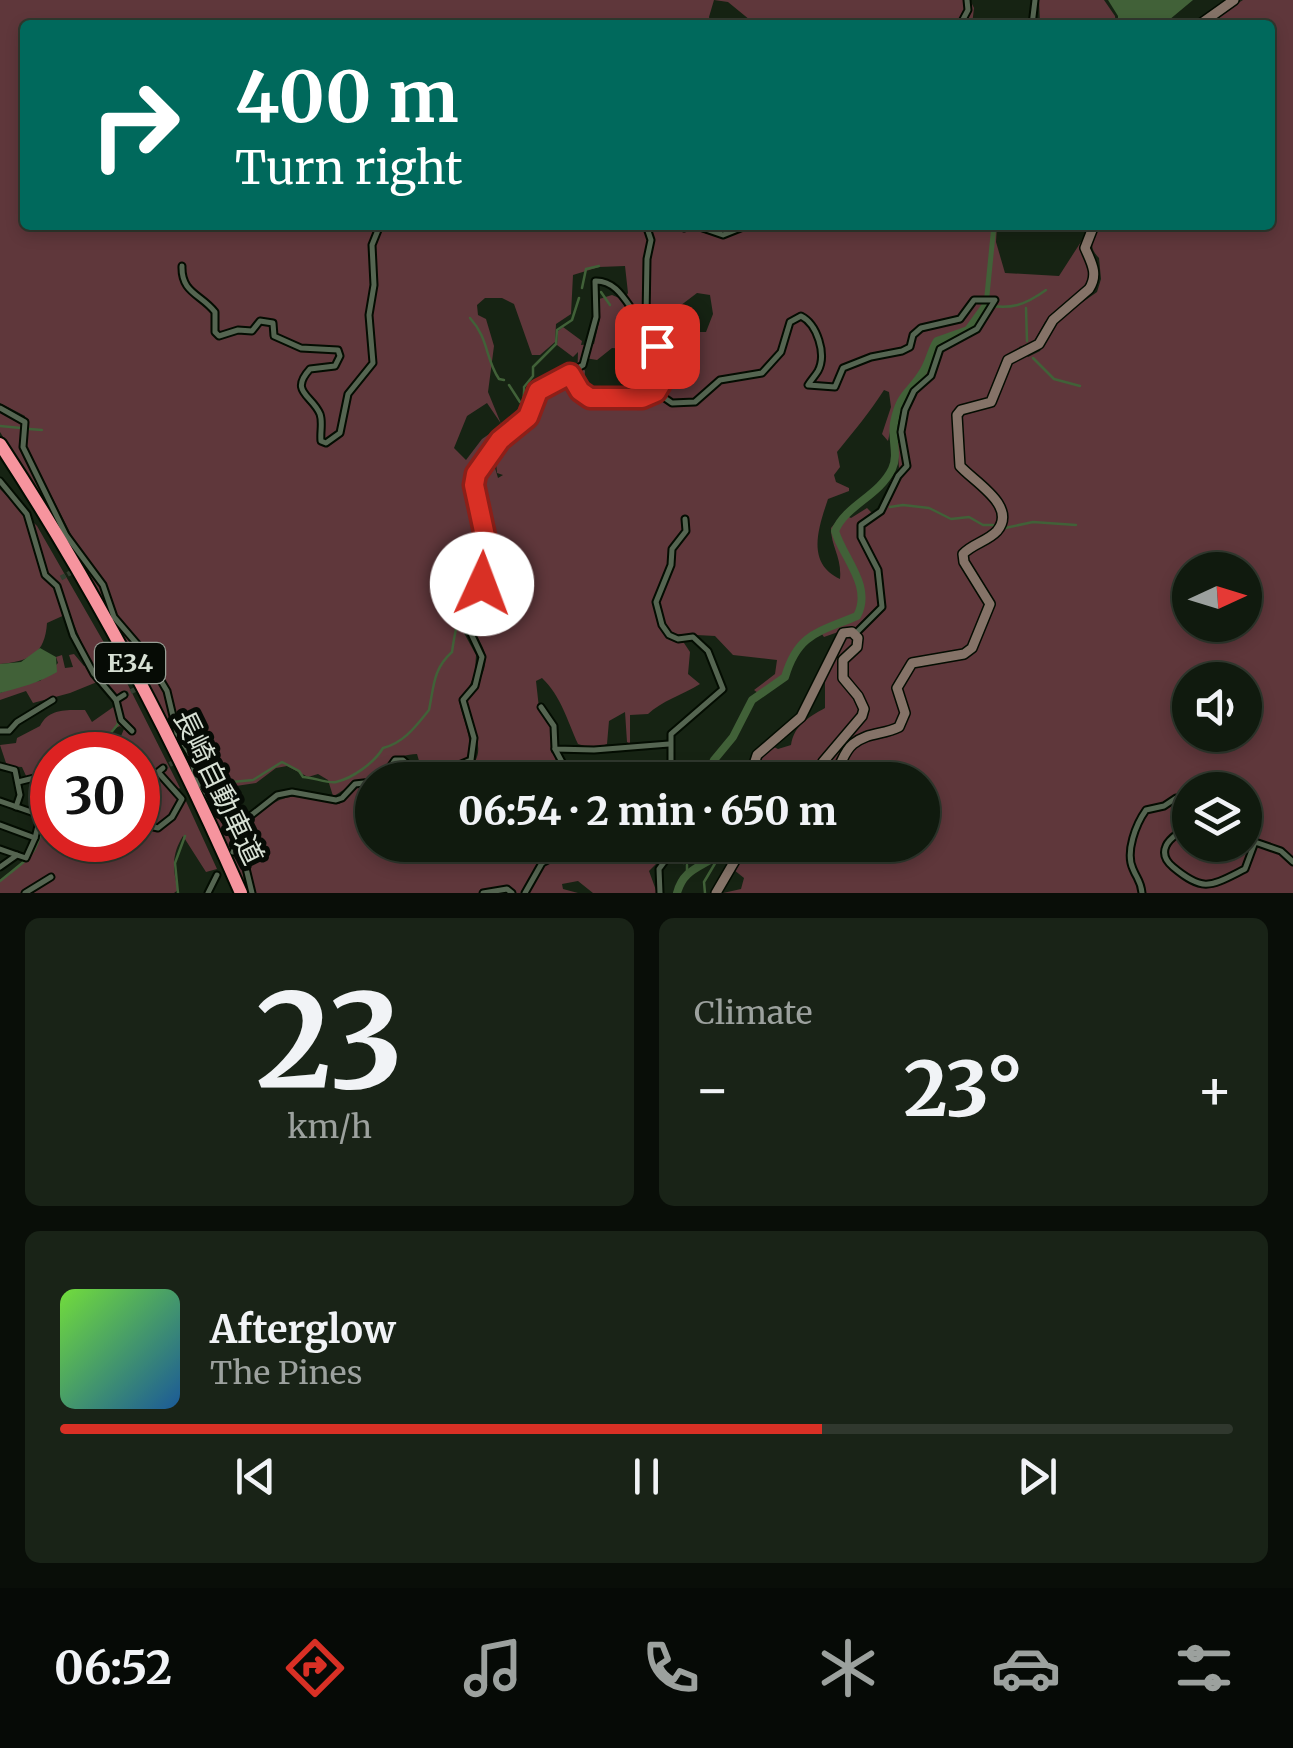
<!DOCTYPE html>
<meta charset="utf-8">
<style>
:root{--surface:#101a0e;--page:#192317;--text:#f1f3f6;--muted:#9ca19e;--line:#30382e;--accent:#d93025}
body{margin:0;font-family:Merriweather,"Noto Sans JP",serif;background:var(--page);color:var(--text);height:100vh;display:flex;flex-direction:column;font-size:38px;white-space:nowrap}
*{box-sizing:border-box;margin:0}
p{font-size:32px;color:var(--muted)}
.icon{flex:none;width:55px;height:55px;fill:none;stroke:currentColor;stroke-width:2;stroke-linecap:round;stroke-linejoin:round}
.map{position:relative;height:893px;overflow:hidden}
.panel{display:flex;flex-direction:column;gap:25px;padding:25px;background:#090e08;flex:1}
.panel>*{flex:none}
.banner{position:absolute;left:20px;top:20px;width:1255px;height:210px;border-radius:10px;box-shadow:0 5px 15px #0003,0 0 0 2px var(--line);background:#00695c;color:#fff;overflow:hidden}
.needle{width:65px;rotate:86deg}
.tools{position:absolute;left:1172px;top:552px;display:grid;gap:20px}
.tools a{display:grid;place-items:center;width:90px;height:90px;border-radius:50%;background:var(--surface);box-shadow:0 5px 15px #0003,0 0 0 2px var(--line);font-size:50px}
.speed{position:absolute;left:30px;top:732px;display:flex;gap:20px;font-size:50px;font-weight:700;text-align:center}
.speed>*{display:grid;place-content:center;width:130px;height:130px;border-radius:50%;background:var(--surface);box-shadow:0 5px 15px #0003,0 0 0 2px var(--line);line-height:1}
.speed .limit{border:15px solid #d22;background:#fff;color:#111}
.pin{position:absolute;display:grid;place-items:center;width:85px;height:85px;color:#fff;margin:-42px;border-radius:20px;box-shadow:0 5px 15px #0006}
.me{position:absolute;width:110px;margin:-55px;rotate:2deg;stroke-linejoin:round;filter:drop-shadow(0 0 8px #0008)}
.turn{display:flex;align-items:center;gap:35px;height:210px;padding:0 50px;font-size:45px}
.turn .icon{width:130px;height:130px;stroke-width:2.5}
.turn b{display:block;font-size:70px;line-height:85px}
.big{font-size:75px;font-weight:800;line-height:1.1}
.panel .card{flex:1;display:flex;flex-direction:column;justify-content:center;gap:15px;min-width:0;padding:0 35px;border-radius:15px;background:var(--page)}
.panel .dial{align-items:center;gap:0}
.dial b{font-size:130px;line-height:1}
.song{display:flex;align-items:center;gap:30px}
.cover{width:120px;height:120px;border-radius:15px;background:linear-gradient(135deg,hsl(100 70% 55%),hsl(210 70% 35%))}
.played{height:10px;border-radius:5px;background:linear-gradient(90deg,var(--accent) 65%,var(--line) 65%)}
.keys{display:flex;justify-content:space-around;direction:ltr}
.heat{display:flex;justify-content:space-between;align-items:center;font-size:55px;direction:ltr}
.panel .tiles{flex:1;display:grid;gap:25px;grid-template-columns:1fr 1fr}
.card:last-child{grid-column:span 2}
.trip{position:absolute;left:355px;top:762px;width:585px;height:100px;border-radius:50px;background:var(--surface);box-shadow:0 5px 15px #0003,0 0 0 2px var(--line);font-weight:800;line-height:100px;text-align:center}
.tab-bar{display:flex;height:160px;justify-content:space-around;align-items:center;background:#060a06;color:var(--muted)}
.tab-bar .icon{width:70px;height:70px}
.tab-bar .current{color:var(--accent)}
.tab-bar b{font-size:45px;color:var(--text)}
.map>svg:first-child{display:block}
.green{fill:#5f373b;fill-rule:evenodd}
.water{fill:#416138}
.lines{fill:none;stroke-linecap:round;stroke-linejoin:round}
.stream{stroke:#416138;stroke-width:2.5}
.canal{stroke:#416138;stroke-width:5}
.river{stroke:#416138;stroke-width:8}
.minor-tunnel{stroke:#333f30;stroke-width:5;stroke-dasharray:5 2.5;stroke-linecap:butt}
.minor-casing{stroke:#030c01;stroke-width:9}
.secondary-casing{stroke:#030c01;stroke-width:12}
.motorway-casing{stroke:#030c01;stroke-width:16}
.minor{stroke:#556551;stroke-width:5}
.secondary{stroke:#857368;stroke-width:9}
.motorway{stroke:#f6949e;stroke-width:12}
.route-casing{stroke:#8d1f18;stroke-width:25}
.route{stroke:#d93025;stroke-width:18}
.labels{text-anchor:middle;dominant-baseline:central;stroke-width:10;stroke-linejoin:round;paint-order:stroke}
.shield{fill:#060b05;stroke:#98a096;stroke-width:2.5}
.shield-label{font-size:25px;font-weight:bold;fill:#d7e0d4}
.street-label{font-size:28px;fill:#d7e0d4;stroke:#060b05}
</style>
<div class="map">
<svg width="1293" height="893" viewBox="0 0 1293 893">
<rect width="100%" height="100%" fill="#162313"/>
<g class="green">
<path d="M 0,0 L 970,0 L 974,8 L 972,25 L 749,25 L 750,20 L 728,2 L 714,0 L 709,17 L 711,25 L 25,25 L 25,225 L 678,225 L 682,230 C 698,228 710,237 727,237 L 735,225 L 997,225 L 996,242 L 1005,273 L 1059,276 L 1086,234 L 1081,249 L 1091,265 L 1091,278 L 1086,287 L 1045,322 L 1033,343 L 1019,347 L 1028,357 L 1040,351 L 1060,318 L 1097,292 L 1101,279 L 1099,258 C 1087,246 1093,239 1100,225 L 1270,225 L 1270,25 L 1204,25 L 1243,0 L 1293,0 L 1293,893 L 723,893 L 741,889 L 744,878 L 734,870 L 745,845 L 922,845 L 922,780 L 846,780 L 844,777 L 755,780 L 761,759 L 772,746 L 778,749 L 791,745 C 794,725 809,717 825,708 L 825,680 L 841,644 L 841,631 L 824,637 L 819,630 C 797,643 789,651 783,676 L 758,693 L 754,690 L 775,674 L 777,660 L 733,655 L 715,636 L 678,634 L 690,652 L 688,674 L 700,684 C 684,694 660,702 648,714 L 630,715 L 630,744 L 627,742 L 625,712 L 609,721 L 607,744 L 595,749 L 578,744 C 567,720 561,696 542,678 L 536,681 L 539,708 L 553,728 L 553,747 L 557,765 L 567,776 L 565,780 L 437,780 C 447,775 459,772 469,767 C 490,753 469,721 466,703 C 474,688 492,668 483,648 C 478,636 472,631 471,616 L 481,606 L 489,574 L 486,569 C 486,556 489,542 487,529 C 480,492 467,490 491,454 L 498,478 L 503,475 L 497,473 L 495,453 L 524,427 L 541,395 L 548,388 L 560,385 L 571,389 L 587,402 L 622,403 L 632,409 L 645,409 L 673,386 L 679,354 L 689,350 L 695,332 L 706,332 L 713,314 L 710,295 L 697,293 L 672,312 L 662,332 L 673,351 L 669,360 L 646,361 L 625,349 L 612,348 L 597,360 L 585,358 L 581,364 L 585,371 L 584,383 L 594,394 L 585,394 L 577,383 L 578,352 L 573,357 L 557,345 L 558,331 L 563,327 L 582,341 L 581,345 L 594,344 L 600,318 L 596,300 L 612,295 L 624,300 L 628,293 L 625,266 L 599,267 L 573,275 L 571,314 L 556,324 L 555,342 L 540,355 L 532,355 L 514,304 L 502,298 L 485,298 L 477,305 L 478,315 L 486,319 L 494,346 L 488,392 L 504,431 C 491,443 476,459 472,476 C 465,503 497,533 475,558 L 479,587 L 463,616 L 464,633 L 476,655 L 475,673 L 469,687 L 459,699 C 461,721 484,755 455,766 C 442,770 435,772 422,771 L 417,754 C 380,757 398,764 377,776 C 370,781 361,779 354,783 C 346,787 341,793 333,796 L 328,780 L 318,774 L 308,777 L 287,766 L 276,768 L 256,783 L 236,786 L 223,805 C 236,829 226,839 235,859 L 241,861 L 245,888 L 204,800 L 204,781 L 197,769 L 190,769 L 143,675 L 75,554 L 76,544 L 25,444 L 20,443 L 21,452 L 66,540 L 0,432 L 0,412 L 19,418 L 22,423 L 22,432 L 26,432 L 25,416 L 0,403 ZM 884,390 L 889,392 L 891,407 L 882,434 L 888,441 L 896,403 L 908,402 L 903,440 L 897,444 L 899,468 L 890,482 L 892,493 L 884,514 L 876,517 L 867,508 L 851,518 L 843,514 L 831,528 C 831,547 842,557 840,579 C 806,563 818,529 828,499 L 849,491 L 849,488 L 836,482 L 834,475 L 840,467 L 837,452 C 854,431 870,412 884,390 ZM 487,403 L 502,425 L 482,439 L 466,460 L 454,448 L 467,416 ZM 1190,570 L 1245,570 L 1245,625 L 1190,625 ZM 1190,680 L 1245,680 L 1245,735 L 1190,735 ZM 1190,790 L 1245,790 L 1245,845 L 1190,845 Z"/>
<path d="M 1039,0 L 1104,0 L 1115,16 L 1116,25 L 1040,25 Z"/>
<path d="M 0,489 L 37,526 L 126,681 L 180,788 L 174,792 L 180,799 L 169,817 L 159,825 L 146,823 L 138,813 L 138,781 L 144,776 L 138,771 L 138,755 L 113,755 L 124,729 L 120,726 C 109,730 108,738 98,743 C 88,748 74,744 62,749 L 59,755 L 52,755 L 52,768 L 27,778 L 22,767 L 7,766 L 0,745 L 16,743 L 17,738 L 40,726 C 49,708 67,710 85,710 L 92,722 L 119,703 L 102,680 L 70,693 L 33,703 L 26,691 L 0,700 L 0,693 L 27,682 L 40,681 L 58,663 L 56,657 L 62,655 L 65,668 L 73,667 L 69,655 L 74,654 L 84,666 L 91,664 L 69,613 L 47,623 C 45,654 30,661 0,664 Z"/>
<path d="M 362,784 L 372,785 L 372,845 L 671,845 L 669,851 L 649,871 L 657,893 L 593,893 L 578,881 L 562,884 L 563,889 L 578,893 L 255,893 L 241,847 L 251,830 L 251,820 C 289,788 292,796 339,804 Z"/>
<path d="M 52,793 L 52,840 L 138,840 L 138,824 L 158,831 L 172,821 L 185,799 L 217,869 L 206,872 L 183,836 C 171,855 173,869 178,890 L 174,893 L 0,893 L 0,880 L 29,857 L 48,795 Z"/>
</g>
<g class="water">
<path d="M 1108,0 L 1193,0 L 1163,25 L 1118,25 L 1118,16 Z"/>
<path d="M 40,648 L 56,657 L 57,672 C 41,682 19,688 0,693 L 0,664 L 21,662 Z"/>
</g>
<g class="lines">
<g class="stream">
<path d="M 582,288 L 586,269 L 599,266"/>
<path d="M 601,292 L 610,305"/>
<path d="M 986,305 C 1011,310 1025,305 1046,290"/>
<path d="M 1026,308 L 1027,341"/>
<path d="M 470,318 C 489,339 485,358 499,379 L 504,380"/>
<path d="M 1033,358 L 1054,379 L 1080,386"/>
<path d="M 509,385 L 520,402"/>
<path d="M 0,426 L 21,428"/>
<path d="M 29,429 L 42,430"/>
<path d="M 890,507 L 903,505 L 929,508 L 951,519 L 969,517 L 983,525 L 993,525"/>
<path d="M 1005,528 L 1033,522 L 1076,525"/>
<path d="M 94,746 L 105,740 L 118,724 L 116,713"/>
<path d="M 60,755 L 75,747 L 88,748"/>
<path d="M 219,800 L 232,782 L 253,780 L 282,762 L 299,771 L 303,777 C 312,777 329,784 336,782 C 353,778 374,763 383,748 C 404,743 416,726 429,710 C 434,686 433,669 452,652 C 456,620 467,591 467,559 L 477,553 C 479,528 460,501 469,476 C 473,465 480,451 488,442 C 503,423 526,416 524,387 L 533,376 L 533,367 L 556,344 L 557,330 L 572,320 L 579,298"/>
<path d="M 673,855 L 672,858 L 684,863"/>
<path d="M 687,865 L 687,872"/>
<path d="M 0,881 C 29,857 40,855 44,813"/>
<path d="M 178,893 L 175,863 L 185,836"/>
<path d="M 705,893 L 704,882 L 720,855"/>
</g>
<path class="canal" d="M 986,305 L 994,225"/>
<g class="river">
<path d="M 711,780 L 710,768 L 714,760 L 733,737 L 752,700 L 785,677 C 798,633 819,632 857,616 C 873,586 843,558 835,531 C 846,505 879,496 892,469 C 899,454 891,439 894,423 C 900,391 911,393 924,370 C 930,360 931,350 937,341 L 968,330 L 986,305"/>
<path d="M 677,893 C 685,863 710,868 727,845"/>
</g>
<g class="minor-tunnel">
<path d="M 61,578 L 83,566"/>
<path d="M 124,695 L 150,682"/>
<path d="M 163,768 L 186,756"/>
</g>
<defs>
<g id="minor">
<path d="M 960,25 L 968,10 L 967,0"/>
<path d="M 1032,25 L 1035,0"/>
<path d="M 674,225 L 684,228 L 692,225"/>
<path d="M 694,225 L 723,235 L 748,225"/>
<path d="M 182,266 C 181,293 201,294 215,312 L 215,332 L 219,336 L 238,330 L 252,331 L 260,321 L 273,323 L 274,336 L 301,348 L 338,350 L 340,356 L 335,366 L 310,369 C 289,392 312,395 320,414 C 323,422 320,432 321,441 L 326,443 L 340,433 L 348,394 L 373,363 L 369,315 L 374,285 L 372,245 L 380,225"/>
<path d="M 646,317 L 647,259 L 651,240 L 646,225"/>
<path d="M 656,392 L 672,403 L 695,402 L 720,380 L 762,373 L 781,352 L 790,322 L 801,316 C 817,324 827,354 818,371 C 815,376 811,380 808,385 L 835,387 L 843,368 L 871,357 L 902,351 L 910,347 L 913,335 L 921,328 L 960,319 L 974,300 L 995,300 L 977,329 L 940,349 L 931,376 L 914,391 L 905,410 L 901,432 L 907,466 L 898,476 L 881,511 L 861,525 L 861,537 L 878,570 L 882,607 L 855,634"/>
<path d="M 0,408 L 25,422 L 23,447 L 66,535 L 103,585 L 114,617 L 144,652 L 167,691 L 177,733 L 190,754 L 196,778 L 240,842"/>
<path d="M 0,481 L 27,514 L 45,575 L 57,586 L 73,635 L 94,674 L 116,700 L 124,695"/>
<path d="M 116,700 L 121,720 L 132,731"/>
<path d="M 541,707 L 554,726 L 555,749 L 594,750 L 669,744"/>
<path d="M 0,731 L 9,731 L 17,722 L 53,700"/>
<path d="M 555,749 L 568,773 L 568,780"/>
<path d="M 0,766 L 15,770 L 20,795 L 16,807"/>
<path d="M 38,778 L 52,770"/>
<path d="M 671,778 L 705,777 L 720,780"/>
<path d="M 381,780 L 395,760 L 403,760 L 417,773 L 430,777 L 471,760 L 474,738 L 463,700 L 475,686 L 482,657 L 467,625 L 483,584 L 485,537 L 474,485 L 476,473 L 499,440 L 528,417 L 538,391 L 583,365 L 596,317 L 595,281 C 618,280 627,305 640,320 L 679,313 L 684,314 L 693,330 L 665,335 L 657,340 L 657,346 L 672,355 L 669,373 L 660,388 L 648,397 L 591,398 L 580,391 L 570,374"/>
<path d="M 671,780 L 671,734 L 723,689 L 708,651 L 693,637 L 678,639 L 669,635 L 662,625 L 656,602 L 671,565 L 672,549 L 686,531 L 685,519"/>
<path d="M 18,782 L 38,777 L 45,797"/>
<path d="M 220,791 L 235,822 L 236,835"/>
<path d="M 0,801 L 40,815"/>
<path d="M 138,816 L 145,825 L 158,828 L 172,817 L 182,799 L 158,772 L 163,768"/>
<path d="M 0,825 L 35,838"/>
<path d="M 0,849 L 17,855"/>
<path d="M 237,849 L 245,864 L 252,893"/>
<path d="M 233,852 L 249,817 L 277,795 L 292,792 L 336,800 L 342,798 L 355,784 L 372,782"/>
<path d="M 0,867 L 17,855 L 26,858 L 35,838 L 45,797 L 52,792"/>
<path d="M 25,893 L 51,877"/>
<path d="M 208,893 L 217,875"/>
<path d="M 483,893 L 507,889 L 512,893"/>
<path d="M 525,893 L 542,863 L 559,854 L 562,845"/>
<path d="M 660,893 L 659,869 L 677,845"/>
<path d="M 1142,893 C 1141,881 1137,879 1133,869 C 1125,852 1136,824 1146,810 L 1164,806 L 1176,798 L 1185,800 L 1187,824 C 1182,833 1170,836 1166,846 C 1162,855 1167,862 1173,867 C 1204,893 1211,886 1245,869 L 1255,842 L 1281,851 L 1293,862"/>
</g>
<g id="secondary">
<path d="M 1199,25 L 1234,0"/>
<path d="M 749,780 L 757,755 L 801,717 L 843,633 L 852,632 L 858,638 L 857,647 L 843,660 L 843,678 L 858,696 L 864,709 L 862,716 L 823,762 L 822,771 L 829,777 C 842,770 841,754 853,744 C 868,732 883,735 899,727 L 905,713 L 897,688 L 912,663 L 964,654 L 972,648 L 990,604 L 964,562 L 963,554 C 972,544 988,541 997,531 C 1018,506 974,482 960,466 L 957,415 L 961,410 L 991,402 L 1008,360 L 1039,344 L 1053,320 L 1089,289 C 1099,274 1091,262 1085,248 L 1094,225"/>
<path d="M 716,893 L 744,845"/>
</g>
<path id="motorway" d="M 0,444 C 93,586 173,737 241,893"/>
</defs>
<use href="#minor" class="minor-casing"/>
<use href="#secondary" class="secondary-casing"/>
<use href="#motorway" class="motorway-casing"/>
<use href="#minor" class="minor"/>
<use href="#secondary" class="secondary"/>
<use href="#motorway" class="motorway"/>
</g>
<g class="lines">
<defs>
<path id="route" d="M 482,584 L 485,536 L 474,485 L 476,474 L 500,440 L 528,417 L 538,391 L 570,374 L 580,391 L 590,398 L 642,398 L 656,392 L 673,363 L 669,352 L 657,346"/>
</defs>
<use href="#route" class="route-casing"/>
<use href="#route" class="route"/>
</g>
<g class="labels">
<rect class="shield" x="95" y="643" width="70" height="40" rx="8"/>
<g class="shield-label">
<text x="130" y="663">E34</text>
</g>
<g class="street-label">
<text transform="translate(219 787) rotate(64)">長崎自動車道</text>
</g>
</g>
</svg>
<div class="tools">
<a><svg class="needle" viewBox="-14 -14 28 28"><path d="M0-13l5 13h-10z" fill="#e53935"/><path d="M0 13l5-13h-10z" fill="#9ca19e"/></svg></a>
<a><svg class="icon" aria-label="sound" viewBox="0 0 24 24"><path d="M4 9h4l5-4v14l-5-4H4zM17 9q2 3 0 6"/></svg></a>
<a><svg class="icon" aria-label="layers" viewBox="0 0 24 24"><path d="M12 4l9 5-9 5-9-5zM3 14l9 5 9-5"/></svg></a>
</div>
<div class="speed"><div class="limit">30</div></div>
<div class="pin" style="left:657px;top:346px;background:#d93025"><svg class="icon" aria-label="arrive" viewBox="0 0 24 24"><path d="M6 21V4h12l-3 4 3 4H6"/></svg></div>
<svg class="me" style="left:482px;top:584px" viewBox="-20 -20 40 40"><circle r="19" fill="#fff"/><path d="M0-13L10 11 0 6-10 11z" fill="#d93025"/></svg>
<div class="trip">06:54 · 2 min · 650 m</div>
<div class="banner">
<div class="turn"><svg class="icon" aria-label="right" viewBox="0 0 24 24"><path d="M7 20v-9h11M14 6l5 5-5 5"/></svg><div><b>400 m</b>Turn right</div></div>
</div>
</div>
<section class="panel">
<div class="tiles">
<div class="card dial"><b>23</b><p>km/h</p></div>
<div class="card"><p>Climate</p>
<div class="heat"><a>−</a><b class="big">23°</b><a>+</a></div>
</div>
<div class="card">
<div class="song"><i class="cover"></i><div><b>Afterglow</b><p>The Pines</p></div></div>
<div class="played"></div>
<div class="keys"><svg class="icon" aria-label="previous" viewBox="0 0 24 24"><path d="M18 5L8 12l10 7zM5 5v14"/></svg><svg class="icon" aria-label="pause" viewBox="0 0 24 24"><path d="M8 5v14M16 5v14"/></svg><svg class="icon" aria-label="next" viewBox="0 0 24 24"><path d="M6 5l10 7-10 7zM19 5v14"/></svg></div>
</div>
</div>
</section>
<nav class="tab-bar">
<b>06:52</b>
<svg class="icon current" aria-label="directions" viewBox="0 0 24 24"><path d="M12 3l9 9-9 9-9-9zM9 14v-3h6M13 9l2 2-2 2"/></svg>
<svg class="icon" aria-label="music" viewBox="0 0 24 24"><path d="M9 18V5l10-2v13"/><circle cx="6" cy="18" r="3"/><circle cx="16" cy="16" r="3"/></svg>
<svg class="icon" aria-label="phone" viewBox="0 0 24 24"><path d="M5 4h4l2 5-3 2q2 4 5 5l2-3 5 2v4C11 20 4 13 5 4z"/></svg>
<svg class="icon" aria-label="climate" viewBox="0 0 24 24"><path d="M12 3v18M4 7l16 10M4 17L20 7"/></svg>
<svg class="icon" aria-label="car" viewBox="0 0 24 24"><path d="M5 17H2v-5l4-1 3-4h7l3 4 3 1v5h-3M9 17h6M6 11h13"/><circle cx="7" cy="17" r="2"/><circle cx="17" cy="17" r="2"/></svg>
<svg class="icon" aria-label="filters" viewBox="0 0 24 24"><path d="M4 7h16M4 17h16"/><circle cx="9" cy="7" r="2"/><circle cx="15" cy="17" r="2"/></svg>
</nav>
